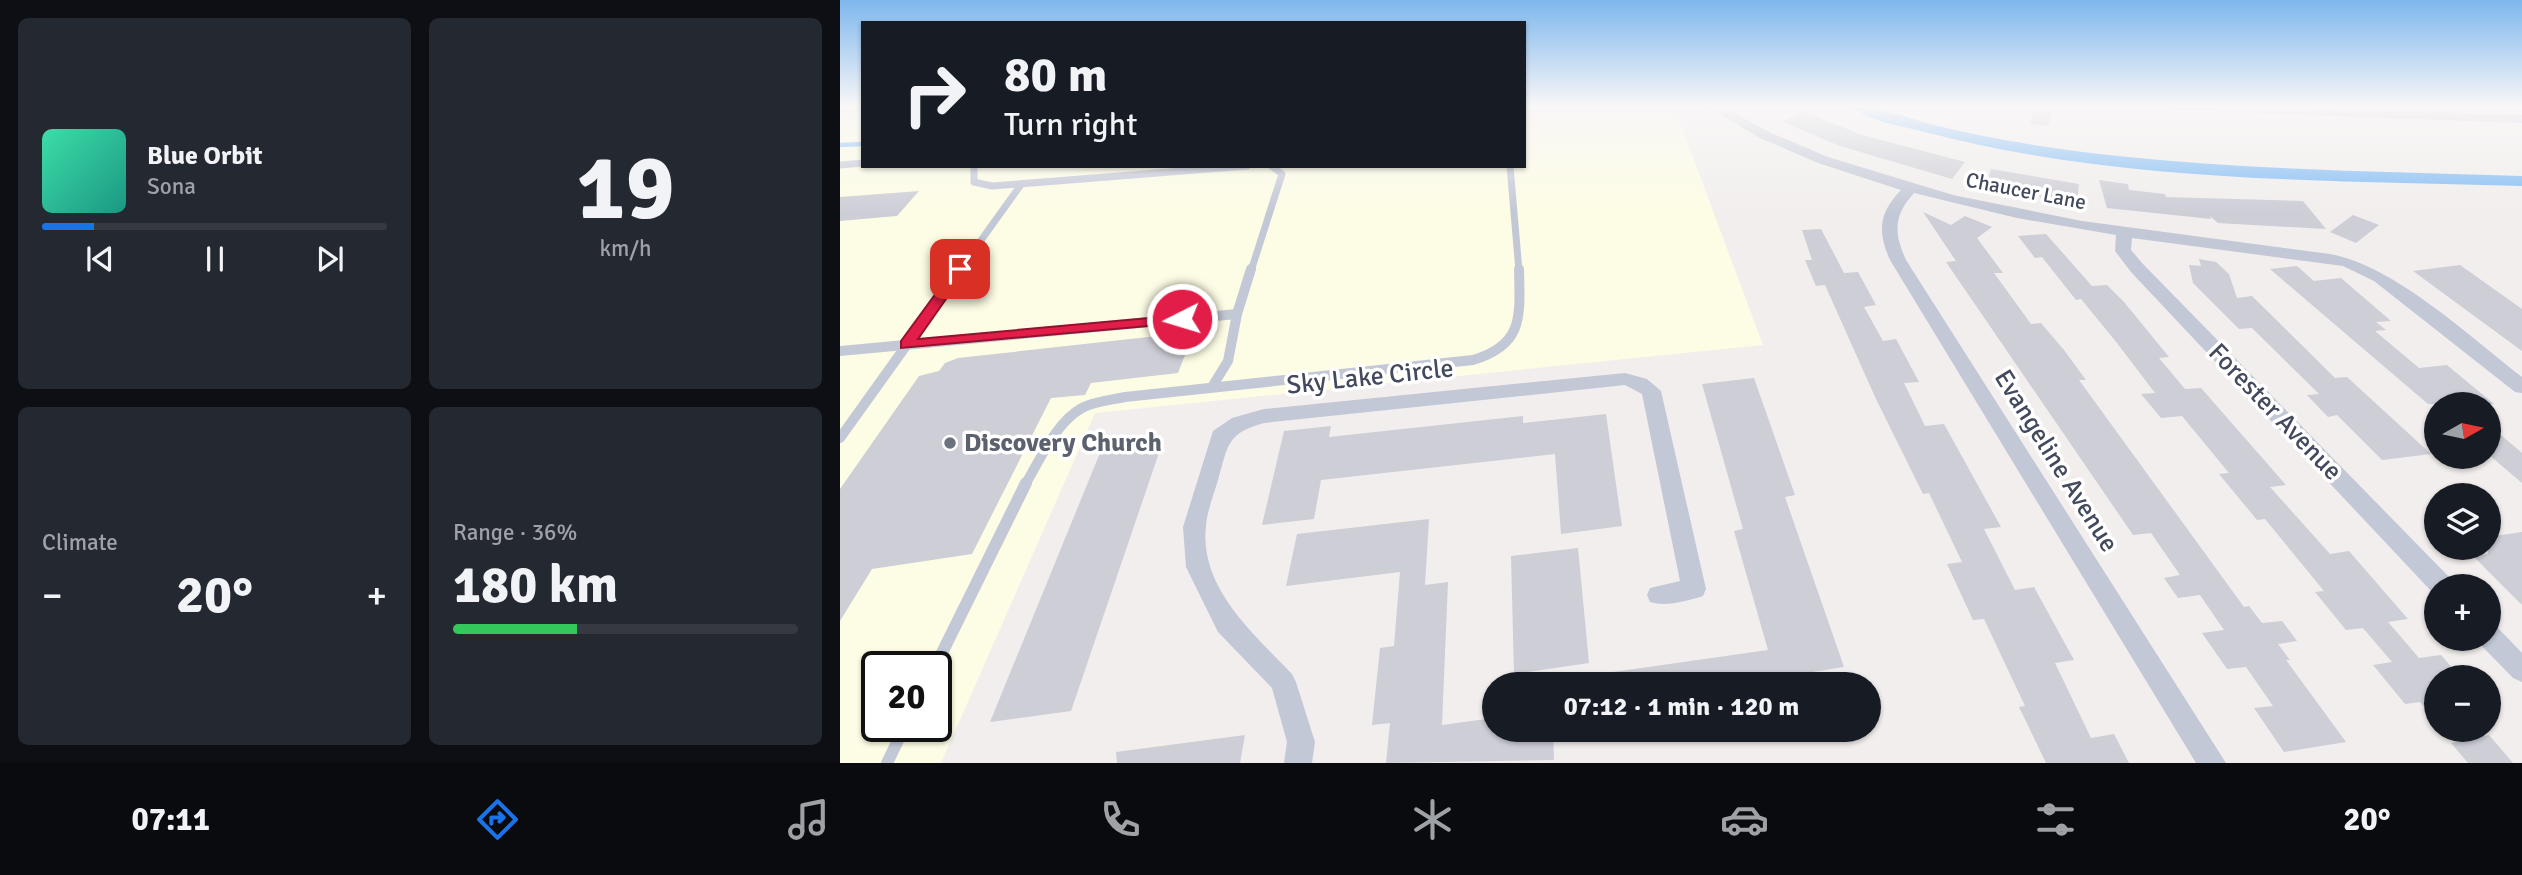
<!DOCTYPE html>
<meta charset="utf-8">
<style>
:root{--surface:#171b24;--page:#242831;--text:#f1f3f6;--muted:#9ea1a6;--line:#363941;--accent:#1a73e8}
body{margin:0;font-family:Signika,sans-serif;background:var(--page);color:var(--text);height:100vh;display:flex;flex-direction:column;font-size:26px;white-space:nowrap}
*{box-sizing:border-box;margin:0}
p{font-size:23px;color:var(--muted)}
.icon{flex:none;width:38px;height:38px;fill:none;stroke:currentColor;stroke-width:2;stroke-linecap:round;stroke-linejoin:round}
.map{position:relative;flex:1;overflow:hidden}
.sheet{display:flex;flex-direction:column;gap:18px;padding:18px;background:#0d0f14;width:840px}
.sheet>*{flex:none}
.guide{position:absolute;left:21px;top:21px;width:665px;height:147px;border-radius:0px;box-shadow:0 2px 5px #0004;background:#171b24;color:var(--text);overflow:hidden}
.needle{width:46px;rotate:81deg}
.controls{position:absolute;left:1584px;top:392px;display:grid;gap:14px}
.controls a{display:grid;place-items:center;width:77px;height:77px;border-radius:50%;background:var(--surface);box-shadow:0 2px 5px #0004;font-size:35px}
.speed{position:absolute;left:21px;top:651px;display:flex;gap:14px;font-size:35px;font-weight:700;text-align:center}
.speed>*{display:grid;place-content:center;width:91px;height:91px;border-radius:50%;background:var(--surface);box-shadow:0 2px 5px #0004;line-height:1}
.speed .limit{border:4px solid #111;border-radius:10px;background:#fff;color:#111}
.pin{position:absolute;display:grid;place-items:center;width:60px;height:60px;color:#fff;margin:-30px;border-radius:14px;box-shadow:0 4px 10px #0006}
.me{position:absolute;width:77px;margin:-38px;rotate:265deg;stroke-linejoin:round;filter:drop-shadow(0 0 5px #0008)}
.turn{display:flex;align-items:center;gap:24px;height:147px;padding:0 28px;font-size:32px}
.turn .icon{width:91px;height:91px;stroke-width:2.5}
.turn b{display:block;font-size:49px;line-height:60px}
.big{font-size:52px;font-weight:700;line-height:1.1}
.sheet .tile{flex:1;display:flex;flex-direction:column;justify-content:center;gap:10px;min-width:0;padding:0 24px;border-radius:10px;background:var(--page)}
.sheet .dial{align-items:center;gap:0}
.dial b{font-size:91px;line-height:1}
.song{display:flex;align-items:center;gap:21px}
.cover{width:84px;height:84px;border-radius:10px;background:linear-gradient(135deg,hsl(160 70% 55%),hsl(170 70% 35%))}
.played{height:7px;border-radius:4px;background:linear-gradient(90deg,var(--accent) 15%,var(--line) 15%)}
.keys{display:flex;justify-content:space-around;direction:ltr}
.heat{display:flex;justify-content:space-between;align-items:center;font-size:38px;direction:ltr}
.charge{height:10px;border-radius:5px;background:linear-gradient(90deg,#34c759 36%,var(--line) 0)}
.sheet .tiles{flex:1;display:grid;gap:18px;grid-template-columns:repeat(2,1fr)}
.trip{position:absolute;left:642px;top:672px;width:399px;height:70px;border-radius:35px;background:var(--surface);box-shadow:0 2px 5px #0004;font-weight:700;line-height:70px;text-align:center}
.menu{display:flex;height:112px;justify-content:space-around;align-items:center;background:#090b0e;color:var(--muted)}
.menu .icon{width:49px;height:49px}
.menu .active{color:var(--accent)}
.menu b{font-size:32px;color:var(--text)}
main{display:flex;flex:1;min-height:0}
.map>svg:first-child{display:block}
.commercial{fill:#fdfde5;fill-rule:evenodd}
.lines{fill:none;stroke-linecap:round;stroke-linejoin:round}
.stream{stroke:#80bbf4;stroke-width:4.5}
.canal{fill:#80bbf4;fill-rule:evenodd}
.building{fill:#cdced6}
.service-far2{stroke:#c3c8d6;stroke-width:7}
.service-far1{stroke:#c3c8d6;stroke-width:10}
.service{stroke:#c3c8d6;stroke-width:12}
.minor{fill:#c3c8d6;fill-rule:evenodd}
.route{fill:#e11d48;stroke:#92132f;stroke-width:2}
.worship-dot{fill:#6b7280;stroke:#fff;stroke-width:2.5}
.labels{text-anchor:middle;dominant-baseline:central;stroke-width:7;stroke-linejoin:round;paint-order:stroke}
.far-street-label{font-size:21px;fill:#444a5d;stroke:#fff}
.street-label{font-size:26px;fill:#444a5d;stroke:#fff}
.worship-label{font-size:26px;font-weight:bold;fill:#5b616d;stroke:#fff;text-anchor:start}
</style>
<main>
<section class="sheet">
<div class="tiles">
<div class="tile">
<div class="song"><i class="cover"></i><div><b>Blue Orbit</b><p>Sona</p></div></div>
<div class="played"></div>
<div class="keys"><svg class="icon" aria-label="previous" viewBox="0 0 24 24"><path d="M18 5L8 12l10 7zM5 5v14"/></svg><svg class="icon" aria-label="pause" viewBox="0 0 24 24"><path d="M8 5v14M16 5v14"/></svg><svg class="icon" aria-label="next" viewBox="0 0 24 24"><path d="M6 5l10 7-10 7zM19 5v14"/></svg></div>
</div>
<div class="tile dial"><b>19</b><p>km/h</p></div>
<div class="tile"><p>Climate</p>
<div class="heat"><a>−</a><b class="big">20°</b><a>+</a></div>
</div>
<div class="tile"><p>Range · 36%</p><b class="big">180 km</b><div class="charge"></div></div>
</div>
</section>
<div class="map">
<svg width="1682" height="763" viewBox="0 0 1682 763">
<rect width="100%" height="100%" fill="#f1eeed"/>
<path class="commercial" d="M 0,106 L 23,106 L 23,166 L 684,166 L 684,106 L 834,106 L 923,345 L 255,413 L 101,763 L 0,763 ZM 37,667 L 96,667 L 96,726 L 37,726 Z"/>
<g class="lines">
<path class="stream" d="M 0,145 L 23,144"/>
<path class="canal" d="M 1012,106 C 1040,106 1066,118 1094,125 C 1140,136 1188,145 1235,151 C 1384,170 1533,171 1682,176 L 1682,186 C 1482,180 1276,183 1081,131 C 1061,126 1026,121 1012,106 Z"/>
</g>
<g class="building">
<path d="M 1195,107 L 1212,109 L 1208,126 L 1190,124 Z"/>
<path d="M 962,111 L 1022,135 L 1125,162 L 1112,179 L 1000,146 L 943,122 Z"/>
<path d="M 1151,169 L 1239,184 L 1237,203 L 1146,187 Z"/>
<path d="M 1259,180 L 1288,184 L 1289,190 L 1325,194 L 1326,197 L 1463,201 L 1486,229 L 1378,223 L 1370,216 L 1371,219 L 1267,208 Z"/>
<path d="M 79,191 L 57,216 L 0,221 L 0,197 Z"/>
<path d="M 1083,212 L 1111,225 L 1125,216 L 1152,227 L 1137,238 L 1163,273 L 1154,273 L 1191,324 L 1201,323 L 1224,350 L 1246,380 L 1239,380 L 1404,607 L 1409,606 L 1422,623 L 1442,621 L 1457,641 L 1438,644 L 1450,660 L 1446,660 L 1506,742 L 1444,752 L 1414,708 L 1433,706 L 1406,667 L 1387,669 L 1362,633 L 1384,630 L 1360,595 L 1338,598 L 1324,578 L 1340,575 L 1311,533 L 1293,535 L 1106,262 L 1116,261 Z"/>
<path d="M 1513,215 L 1539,225 L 1516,243 L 1490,232 Z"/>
<path d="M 981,229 L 1004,273 L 1018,272 L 1036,305 L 1024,307 L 1043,341 L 1056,339 L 1079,382 L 1064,383 L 1085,426 L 1104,424 L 1161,527 L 1144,529 L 1175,590 L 1194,587 L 1234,660 L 1215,663 L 1251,738 L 1274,734 L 1289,763 L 1206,763 L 1179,707 L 1185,706 L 1144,619 L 1133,620 L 1107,564 L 1122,562 L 1089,493 L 1083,494 L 1036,399 L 985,285 L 976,286 L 965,260 L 972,260 L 962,230 Z"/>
<path d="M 1206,234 L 1252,286 L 1267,285 L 1284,302 L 1329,357 L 1319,358 L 1345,389 L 1361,388 L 1446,485 L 1430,487 L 1490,554 L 1509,551 L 1568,619 L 1548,622 L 1579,658 L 1601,655 L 1620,677 L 1596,677 L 1596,721 L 1580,702 L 1565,704 L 1533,665 L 1552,662 L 1523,628 L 1506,630 L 1475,592 L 1484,591 L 1425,519 L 1417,520 L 1379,474 L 1389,473 L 1342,416 L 1321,418 L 1301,394 L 1315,393 L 1277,343 L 1241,299 L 1236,300 L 1202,257 L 1195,258 L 1178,236 Z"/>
<path d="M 1359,259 L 1376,262 L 1389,274 L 1397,298 L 1412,296 L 1495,378 L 1507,377 L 1591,454 L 1542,460 L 1497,415 L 1488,417 L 1467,395 L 1479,394 L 1412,328 L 1399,329 L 1353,283 L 1349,265 L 1361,266 Z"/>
<path d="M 1620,265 L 1682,309 L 1682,351 L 1573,271 Z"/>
<path d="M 1457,266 L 1474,281 L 1501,278 L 1551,321 L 1536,322 L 1546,330 L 1535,331 L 1579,368 L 1607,365 L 1654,404 L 1588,404 L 1430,269 Z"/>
<path d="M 354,332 L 338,373 L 251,383 L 245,395 L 211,398 L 132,554 L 32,569 L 0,621 L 0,489 L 79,376 L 99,371 L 105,363 L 118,358 Z"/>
<path d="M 914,378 L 955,495 L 945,497 L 1004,667 L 917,681 L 918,684 L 760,684 L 759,674 L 928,650 L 894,531 L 903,529 L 862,384 Z"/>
<path d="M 766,414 L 782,526 L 721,534 L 715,454 L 481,480 L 474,519 L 422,525 L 444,431 L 491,426 L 489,437 L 683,416 L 683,423 Z"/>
<path d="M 1648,424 L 1682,453 L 1682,483 L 1648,454 Z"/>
<path d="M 323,441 L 231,711 L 150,722 L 262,448 Z"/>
<path d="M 589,519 L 585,585 L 608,582 L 602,725 L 654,718 L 654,730 L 713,730 L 714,760 L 546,763 L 550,723 L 532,725 L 540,648 L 554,646 L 560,572 L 446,586 L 457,534 Z"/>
<path d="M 1682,532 L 1682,605 L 1633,556 L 1648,554 L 1648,537 Z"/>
<path d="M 738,548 L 749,663 L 674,674 L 671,556 Z"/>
<path d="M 405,735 L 400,763 L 277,763 L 276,752 Z"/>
<path d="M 1649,735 L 1673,763 L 1628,763 L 1611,743 Z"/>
</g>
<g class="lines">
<g class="service-far2">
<path d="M 0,165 L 23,163"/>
<path d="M 134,166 L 134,182 L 152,186 L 407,166"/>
<path d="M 670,166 L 679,271"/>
<path d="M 119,271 L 180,186"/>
<path d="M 411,271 L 442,174 L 431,166"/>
</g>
<g class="service-far1">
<path d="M 0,351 L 397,314"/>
<path d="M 372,387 L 388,361 L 397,314 L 411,269"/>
<path d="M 0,438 L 121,269"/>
<path d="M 185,485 C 200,460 216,422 242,408 C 255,401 271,400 285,397 L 633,360 C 684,345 680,316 679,269"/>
</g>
<g class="service">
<path d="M 95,667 L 186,483"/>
<path d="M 47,763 L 65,726"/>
</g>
<g class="minor">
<path d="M 866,106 L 882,106 L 929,132 L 988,157 L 1113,195 L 1242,221 L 1490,254 C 1555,266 1629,336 1682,377 L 1682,393 L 1675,392 L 1534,281 L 1503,266 L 1292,238 L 1291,250 L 1303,264 L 1611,579 L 1614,586 L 1596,586 L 1596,594 L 1593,593 L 1291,272 L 1275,251 L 1276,235 L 1177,218 L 1074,193 C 1053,216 1054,233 1066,260 L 1386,763 L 1356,763 L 1050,260 C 1037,231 1039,213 1061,190 L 978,163 L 920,138 Z"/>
<path d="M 1328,106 L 1438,106 L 1682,115 L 1682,123 L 1334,110 Z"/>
<path d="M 785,373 L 807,379 L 821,391 L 866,589 L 863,596 C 847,601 826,607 810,602 L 807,595 L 810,588 L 840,581 L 802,394 L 785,385 L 424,423 C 387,433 388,445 378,480 C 374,494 367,511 366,526 C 359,588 414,634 452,674 L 456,682 L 475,742 L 472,763 L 444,763 L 447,742 L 432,688 L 378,632 L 346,567 L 343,527 L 373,431 L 392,418 L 424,409 Z"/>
<path d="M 1648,624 L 1657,627 L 1682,653 L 1682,682 L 1673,678 L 1639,643 L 1637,639 L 1648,639 Z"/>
</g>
</g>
<linearGradient id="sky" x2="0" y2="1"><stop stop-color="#7eb7ed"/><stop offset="0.5" stop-color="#f9f7f7"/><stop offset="1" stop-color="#f9f7f7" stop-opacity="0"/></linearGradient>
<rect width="1682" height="213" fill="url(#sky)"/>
<path class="route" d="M 116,266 L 127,269 L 78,339 L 342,315 L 349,319 L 342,323 L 61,348 L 61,341 Z"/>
<circle class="worship-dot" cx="110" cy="443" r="7"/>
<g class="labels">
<g class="far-street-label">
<text transform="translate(1186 191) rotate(11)">Chaucer Lane</text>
</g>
<g class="street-label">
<text transform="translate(530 377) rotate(-6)">Sky Lake Circle</text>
<text transform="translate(1435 412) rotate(46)">Forester Avenue</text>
<text transform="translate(1216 461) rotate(58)">Evangeline Avenue</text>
</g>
<g class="worship-label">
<text x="124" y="443">Discovery Church</text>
</g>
</g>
</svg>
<div class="controls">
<a><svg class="needle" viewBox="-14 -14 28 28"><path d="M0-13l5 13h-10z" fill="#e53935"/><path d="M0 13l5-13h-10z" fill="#9ea1a6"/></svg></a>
<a><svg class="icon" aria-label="layers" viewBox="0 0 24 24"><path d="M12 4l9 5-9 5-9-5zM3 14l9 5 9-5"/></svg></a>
<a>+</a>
<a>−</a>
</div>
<div class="speed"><div class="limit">20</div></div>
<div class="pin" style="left:120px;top:269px;background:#d93025"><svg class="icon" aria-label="arrive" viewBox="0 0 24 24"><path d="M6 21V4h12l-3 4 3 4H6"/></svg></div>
<svg class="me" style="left:342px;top:319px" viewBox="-20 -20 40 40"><circle r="17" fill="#e11d48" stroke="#fff" stroke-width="3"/><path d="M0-11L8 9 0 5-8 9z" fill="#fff"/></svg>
<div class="trip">07:12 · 1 min · 120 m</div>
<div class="guide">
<div class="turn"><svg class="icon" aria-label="right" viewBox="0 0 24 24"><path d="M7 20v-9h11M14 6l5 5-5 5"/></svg><div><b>80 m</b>Turn right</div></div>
</div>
</div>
</main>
<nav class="menu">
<b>07:11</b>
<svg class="icon active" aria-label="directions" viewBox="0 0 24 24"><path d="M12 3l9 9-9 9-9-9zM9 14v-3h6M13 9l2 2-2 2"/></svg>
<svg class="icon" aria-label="music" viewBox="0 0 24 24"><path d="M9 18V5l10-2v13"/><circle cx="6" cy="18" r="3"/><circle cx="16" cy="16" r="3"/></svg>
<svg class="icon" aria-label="phone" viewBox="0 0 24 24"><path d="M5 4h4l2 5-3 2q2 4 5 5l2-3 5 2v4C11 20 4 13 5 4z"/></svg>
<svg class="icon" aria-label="climate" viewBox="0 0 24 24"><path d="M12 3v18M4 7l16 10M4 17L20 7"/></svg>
<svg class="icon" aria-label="car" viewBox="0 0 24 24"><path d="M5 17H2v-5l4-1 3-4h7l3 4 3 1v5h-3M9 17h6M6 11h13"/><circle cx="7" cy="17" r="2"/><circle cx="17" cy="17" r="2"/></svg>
<svg class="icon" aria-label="filters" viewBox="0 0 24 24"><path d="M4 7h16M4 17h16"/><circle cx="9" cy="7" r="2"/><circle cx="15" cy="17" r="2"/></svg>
<b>20°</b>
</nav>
